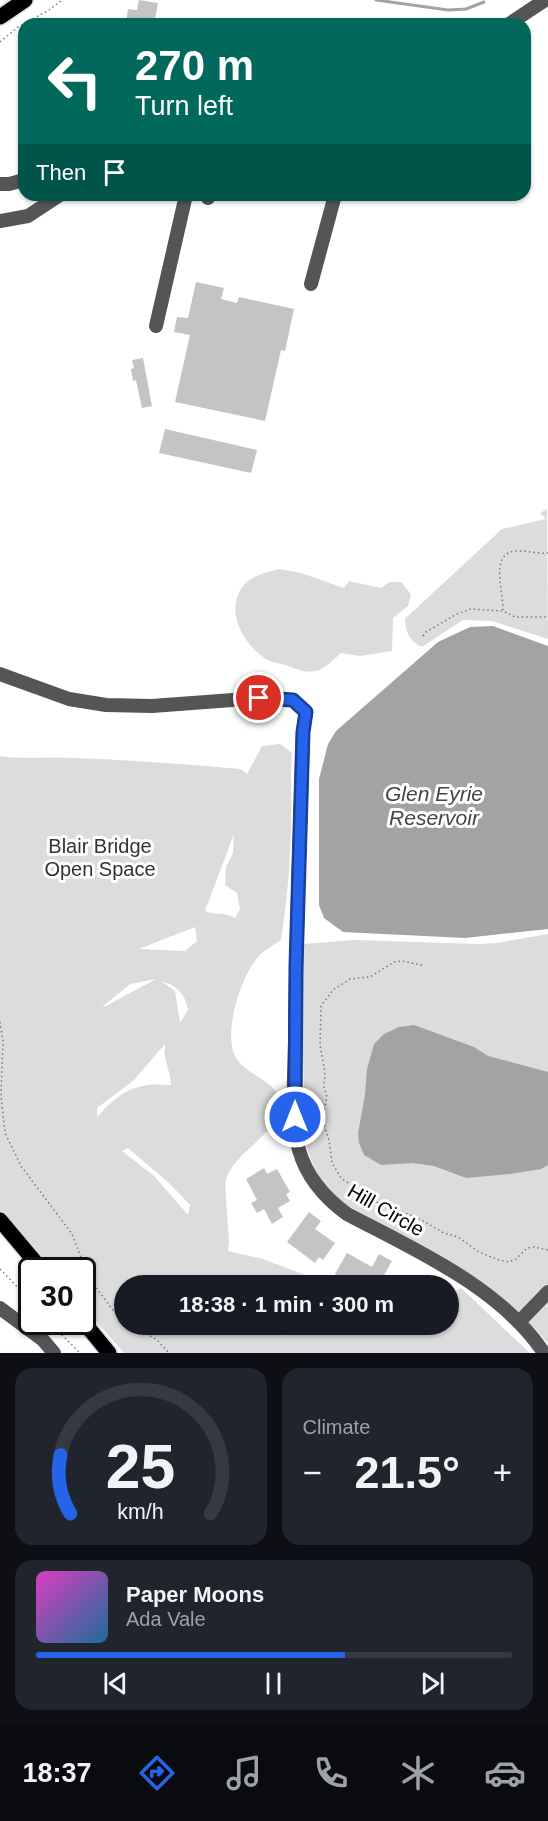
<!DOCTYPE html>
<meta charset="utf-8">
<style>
:root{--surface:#171b24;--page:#20242c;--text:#f1f3f6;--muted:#9ea1a6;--line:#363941;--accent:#2563eb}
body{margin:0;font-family:Arial,sans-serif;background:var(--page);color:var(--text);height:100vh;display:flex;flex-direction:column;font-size:22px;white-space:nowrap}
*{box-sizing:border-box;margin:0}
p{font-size:20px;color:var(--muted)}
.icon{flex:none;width:33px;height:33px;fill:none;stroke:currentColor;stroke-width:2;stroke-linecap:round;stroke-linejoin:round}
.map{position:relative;height:1353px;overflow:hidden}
.side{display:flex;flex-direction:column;gap:15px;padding:15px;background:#0d0f14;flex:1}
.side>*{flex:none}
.top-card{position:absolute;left:18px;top:18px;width:513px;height:183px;border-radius:18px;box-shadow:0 2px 4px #0004;background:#00695c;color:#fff;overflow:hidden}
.speed{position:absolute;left:18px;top:1257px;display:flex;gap:12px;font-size:30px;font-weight:700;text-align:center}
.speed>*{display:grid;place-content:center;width:78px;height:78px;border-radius:50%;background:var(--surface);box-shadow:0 2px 4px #0004;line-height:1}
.speed .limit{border:3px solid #111;border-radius:9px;background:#fff;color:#111}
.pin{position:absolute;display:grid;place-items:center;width:51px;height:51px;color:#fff;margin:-26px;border:3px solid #fff;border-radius:50%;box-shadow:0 2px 6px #0007}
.me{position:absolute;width:66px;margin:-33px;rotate:0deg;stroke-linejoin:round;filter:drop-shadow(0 0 4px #0008)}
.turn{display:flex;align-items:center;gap:21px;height:126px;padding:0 18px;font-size:27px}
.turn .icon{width:78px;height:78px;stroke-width:2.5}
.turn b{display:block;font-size:42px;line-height:51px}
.then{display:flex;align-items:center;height:57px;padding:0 18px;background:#0003;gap:12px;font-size:22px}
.big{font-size:45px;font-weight:700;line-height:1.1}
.side .card{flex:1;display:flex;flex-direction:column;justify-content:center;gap:9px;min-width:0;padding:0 21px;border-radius:18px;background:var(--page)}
.side .dial{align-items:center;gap:0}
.dial svg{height:156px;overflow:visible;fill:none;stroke:var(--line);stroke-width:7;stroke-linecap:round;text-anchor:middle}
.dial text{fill:var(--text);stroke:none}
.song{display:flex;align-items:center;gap:18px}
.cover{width:72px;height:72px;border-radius:9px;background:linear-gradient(135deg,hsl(310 70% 55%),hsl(200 70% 35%))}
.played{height:6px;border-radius:3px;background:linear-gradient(90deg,var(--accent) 65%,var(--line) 65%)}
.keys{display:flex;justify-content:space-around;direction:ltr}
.heat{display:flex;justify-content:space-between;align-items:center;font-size:33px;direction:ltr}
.side .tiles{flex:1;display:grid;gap:15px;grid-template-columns:1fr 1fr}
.card:last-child{grid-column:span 2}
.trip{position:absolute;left:114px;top:1275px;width:345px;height:60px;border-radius:30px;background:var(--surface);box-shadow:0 2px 4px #0004;font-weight:700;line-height:60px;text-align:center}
.tabs{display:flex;height:96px;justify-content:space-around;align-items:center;background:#090b0e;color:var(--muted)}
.tabs .icon{width:42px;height:42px}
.tabs .current{color:var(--accent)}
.tabs b{font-size:27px;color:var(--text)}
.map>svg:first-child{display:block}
.green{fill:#dcdcdc;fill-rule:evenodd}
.water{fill:#a3a3a3}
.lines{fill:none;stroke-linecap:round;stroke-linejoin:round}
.stream{stroke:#a3a3a3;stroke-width:3}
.building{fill:#c4c4c4}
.major-casing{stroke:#dbdbdb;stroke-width:18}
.path{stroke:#777;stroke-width:1.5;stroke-dasharray:1.5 3;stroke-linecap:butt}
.minor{stroke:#555;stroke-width:14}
.major{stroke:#000;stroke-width:15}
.route-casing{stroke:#184099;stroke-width:15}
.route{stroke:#2563eb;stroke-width:10}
.labels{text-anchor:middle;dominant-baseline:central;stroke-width:6;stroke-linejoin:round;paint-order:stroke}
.park-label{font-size:20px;fill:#333;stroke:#fff}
.street-label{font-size:20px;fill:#000;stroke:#fff}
.water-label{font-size:21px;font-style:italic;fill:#444;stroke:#fff}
</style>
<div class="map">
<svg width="548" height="1353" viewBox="0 0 548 1353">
<rect width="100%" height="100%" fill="#fff"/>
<g class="green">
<path d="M 547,509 L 548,639 L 492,621 L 463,620 L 422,647 C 409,640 406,634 405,619 L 409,615 L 502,529 L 546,519 L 540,513 Z"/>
<path d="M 279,569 L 301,573 L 344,588 L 349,581 L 381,588 L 389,582 L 401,582 L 411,594 L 408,606 L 393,618 L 392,651 L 360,656 L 341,653 C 334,659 324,670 315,671 C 304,673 297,669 288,666 C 281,663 272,663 266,659 C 242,644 223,608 245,584 C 252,575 269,572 279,569 Z"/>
<path d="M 280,744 L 292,753 C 290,778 292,802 291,828 C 290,865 287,903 281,940 C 274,945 264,950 259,956 C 241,975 219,1041 239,1062 C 249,1075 280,1084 279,1102 C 278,1137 237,1148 226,1179 C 224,1185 229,1232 229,1242 L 228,1251 L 263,1259 L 313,1278 L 310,1286 L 124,1286 L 124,1324 L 287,1325 L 281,1336 L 297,1325 L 448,1324 L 449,1295 L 461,1288 L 530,1353 L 124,1353 L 83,1307 L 82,1270 L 50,1270 L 0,1214 L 0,756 C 25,760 49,756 74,758 C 130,760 185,764 241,769 L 247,774 L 262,746 ZM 234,834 L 233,853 L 226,867 L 225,885 L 237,893 L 240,909 L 235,918 C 223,911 217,916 205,911 ZM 195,927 L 197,941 L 185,951 L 139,949 ZM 156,979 L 106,1006 L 102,1007 L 130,984 ZM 161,981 C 177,986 185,993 188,1010 L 180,1023 L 175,991 ZM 165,1044 C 163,1062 170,1068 171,1085 C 135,1082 121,1091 97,1117 L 97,1108 L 133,1081 ZM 128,1148 L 169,1183 L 190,1205 L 188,1215 L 153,1175 L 122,1151 Z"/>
<path d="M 548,934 L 548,1344 C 499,1282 418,1246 350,1207 C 325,1191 311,1168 305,1139 L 301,975 L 303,944 L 355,940 L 477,944 L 497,943 Z"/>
</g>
<g class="water">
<path d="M 493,626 L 548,646 L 548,929 L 465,938 L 343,932 L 324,918 L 319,905 L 319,779 L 328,744 L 336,731 L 438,642 L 470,627 Z"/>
<path d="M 414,1025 L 474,1047 L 488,1056 L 548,1072 L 548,1165 L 541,1169 L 510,1174 L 466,1178 L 434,1166 L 412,1163 L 381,1165 L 364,1155 L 359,1143 L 358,1133 L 365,1095 L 367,1069 L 374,1044 L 384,1034 L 399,1027 Z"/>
</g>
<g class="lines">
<path class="stream" d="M 376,0 L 448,10 L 466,9 L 484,2"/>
</g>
<g class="building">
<path d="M 139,0 L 158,3 L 154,24 L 126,24 L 128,9 L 137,10 Z"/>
<path d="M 196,282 L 224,288 L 221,299 L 237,303 L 239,297 L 294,309 L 285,351 L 281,350 L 265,421 L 175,402 L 190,335 L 174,332 L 177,317 L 188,318 Z"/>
<path d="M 143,358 L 152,406 L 142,408 L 136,380 L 133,381 L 131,369 L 134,368 L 132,360 Z"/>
<path d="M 165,429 L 257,450 L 251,473 L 159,453 Z"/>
<path d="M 264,1168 L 267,1174 L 277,1169 L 290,1192 L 286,1194 L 290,1201 L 278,1208 L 283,1217 L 272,1224 L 264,1209 L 257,1213 L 251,1203 L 257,1200 L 246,1179 Z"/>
<path d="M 309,1212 L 321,1221 L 315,1229 L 335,1243 L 323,1260 L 319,1257 L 315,1263 L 287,1242 Z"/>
<path d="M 347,1253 L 372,1267 L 379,1254 L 392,1261 L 378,1286 L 356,1286 L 335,1274 Z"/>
</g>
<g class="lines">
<defs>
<g id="major">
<path d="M 0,17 L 25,0"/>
<path d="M 0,1220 L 42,1270"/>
<path d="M 82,1320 L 109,1353"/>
</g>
</defs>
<use href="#major" class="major-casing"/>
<g class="path">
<path d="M 0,42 L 18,27 L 49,10 L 62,0"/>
<path d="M 503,610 C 504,593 489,554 515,551 C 525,550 537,554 548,553"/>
<path d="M 423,636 L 426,632 L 457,614 L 471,609 L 503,611 L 515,617 L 548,617"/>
<path d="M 422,965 L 402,961 L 394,962 L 370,977 L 350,979 L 333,990 L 321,1006 L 320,1045 L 325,1072 L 324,1087 L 327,1097 L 322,1119 L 329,1140 L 332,1163 L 341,1178 L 376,1202 L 418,1218 L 444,1233 L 458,1237 L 479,1252 L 499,1260 L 509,1262 L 516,1259 L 527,1248 L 534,1247 L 548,1250"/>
<path d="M 0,1022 L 3,1041 L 1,1096 L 5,1133 L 21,1166 L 72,1234 L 88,1276 L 94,1285 L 116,1314 L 124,1321"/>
<path d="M 0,1269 L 32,1302"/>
<path d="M 49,1322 L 80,1353"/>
<path d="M 131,1324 L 157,1340 L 169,1353"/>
</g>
<g class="minor">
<path d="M 509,24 L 545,0"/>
<path d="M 0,184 L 9,184 L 24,180"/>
<path d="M 208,198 L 208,195"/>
<path d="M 0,221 L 28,216 L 60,195"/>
<path d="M 311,284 L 335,195"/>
<path d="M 156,326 L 186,195"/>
<path d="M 0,674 L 69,699 L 106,705 L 152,706 L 259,698 L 293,700 L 306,712 L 303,732 C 300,834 296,935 295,1037 C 295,1070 290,1119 299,1150 C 307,1178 325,1198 347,1214 C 415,1250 500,1287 544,1353"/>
<path d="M 0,1308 L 43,1340 L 54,1353"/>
<path d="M 519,1322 L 548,1292"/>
</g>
<use href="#major" class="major"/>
</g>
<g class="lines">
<defs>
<path id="route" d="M 259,698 L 293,700 L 306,712 L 303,732 L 296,966 L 295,1117"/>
</defs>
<use href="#route" class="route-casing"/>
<use href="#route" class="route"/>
</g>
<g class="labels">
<g class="park-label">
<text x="100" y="846">Blair Bridge<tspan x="100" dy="23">Open Space</tspan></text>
</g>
<g class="street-label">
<text transform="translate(386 1210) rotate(30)">Hill Circle</text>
</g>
<g class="water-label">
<text x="434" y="793">Glen Eyrie<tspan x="434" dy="24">Reservoir</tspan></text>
</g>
</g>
</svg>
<div class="speed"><div class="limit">30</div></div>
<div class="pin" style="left:259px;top:698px;background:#d93025"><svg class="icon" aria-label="arrive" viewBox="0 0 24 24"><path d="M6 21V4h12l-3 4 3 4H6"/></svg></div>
<svg class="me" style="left:295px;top:1117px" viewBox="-20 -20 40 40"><circle r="17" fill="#2563eb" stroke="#fff" stroke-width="3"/><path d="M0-11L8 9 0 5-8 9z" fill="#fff"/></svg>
<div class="trip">18:38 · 1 min · 300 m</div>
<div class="top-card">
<div class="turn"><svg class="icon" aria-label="left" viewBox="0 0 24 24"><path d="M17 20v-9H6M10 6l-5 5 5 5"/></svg><div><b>270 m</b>Turn left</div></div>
<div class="then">Then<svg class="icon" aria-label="arrive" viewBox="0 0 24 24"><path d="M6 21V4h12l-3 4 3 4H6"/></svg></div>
</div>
</div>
<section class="side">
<div class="tiles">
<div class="card dial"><svg viewBox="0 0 100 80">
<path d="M14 69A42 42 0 1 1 86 69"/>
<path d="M14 69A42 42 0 0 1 9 39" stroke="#2563eb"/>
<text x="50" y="56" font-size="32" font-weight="700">25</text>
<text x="50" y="72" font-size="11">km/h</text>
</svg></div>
<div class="card"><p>Climate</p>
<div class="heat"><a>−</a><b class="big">21.5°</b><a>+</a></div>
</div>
<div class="card">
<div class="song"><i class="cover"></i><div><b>Paper Moons</b><p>Ada Vale</p></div></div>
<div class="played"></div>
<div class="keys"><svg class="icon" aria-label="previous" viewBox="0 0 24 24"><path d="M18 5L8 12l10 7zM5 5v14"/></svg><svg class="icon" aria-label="pause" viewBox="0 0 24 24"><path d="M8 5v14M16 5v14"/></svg><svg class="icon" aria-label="next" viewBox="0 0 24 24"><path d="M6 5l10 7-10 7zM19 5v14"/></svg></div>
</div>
</div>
</section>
<nav class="tabs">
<b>18:37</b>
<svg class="icon current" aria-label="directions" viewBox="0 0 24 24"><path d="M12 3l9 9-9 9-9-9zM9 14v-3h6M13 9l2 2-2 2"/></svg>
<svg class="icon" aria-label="music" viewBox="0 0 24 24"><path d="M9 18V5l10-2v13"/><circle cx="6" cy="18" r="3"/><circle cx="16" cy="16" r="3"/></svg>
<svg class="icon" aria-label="phone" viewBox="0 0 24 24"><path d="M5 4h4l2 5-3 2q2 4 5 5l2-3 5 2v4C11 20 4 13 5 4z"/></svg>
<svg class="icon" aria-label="climate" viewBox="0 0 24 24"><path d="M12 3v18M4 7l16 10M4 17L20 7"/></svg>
<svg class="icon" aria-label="car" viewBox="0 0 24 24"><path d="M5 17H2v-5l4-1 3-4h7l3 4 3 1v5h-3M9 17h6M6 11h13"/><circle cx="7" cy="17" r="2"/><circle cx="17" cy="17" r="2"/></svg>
</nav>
